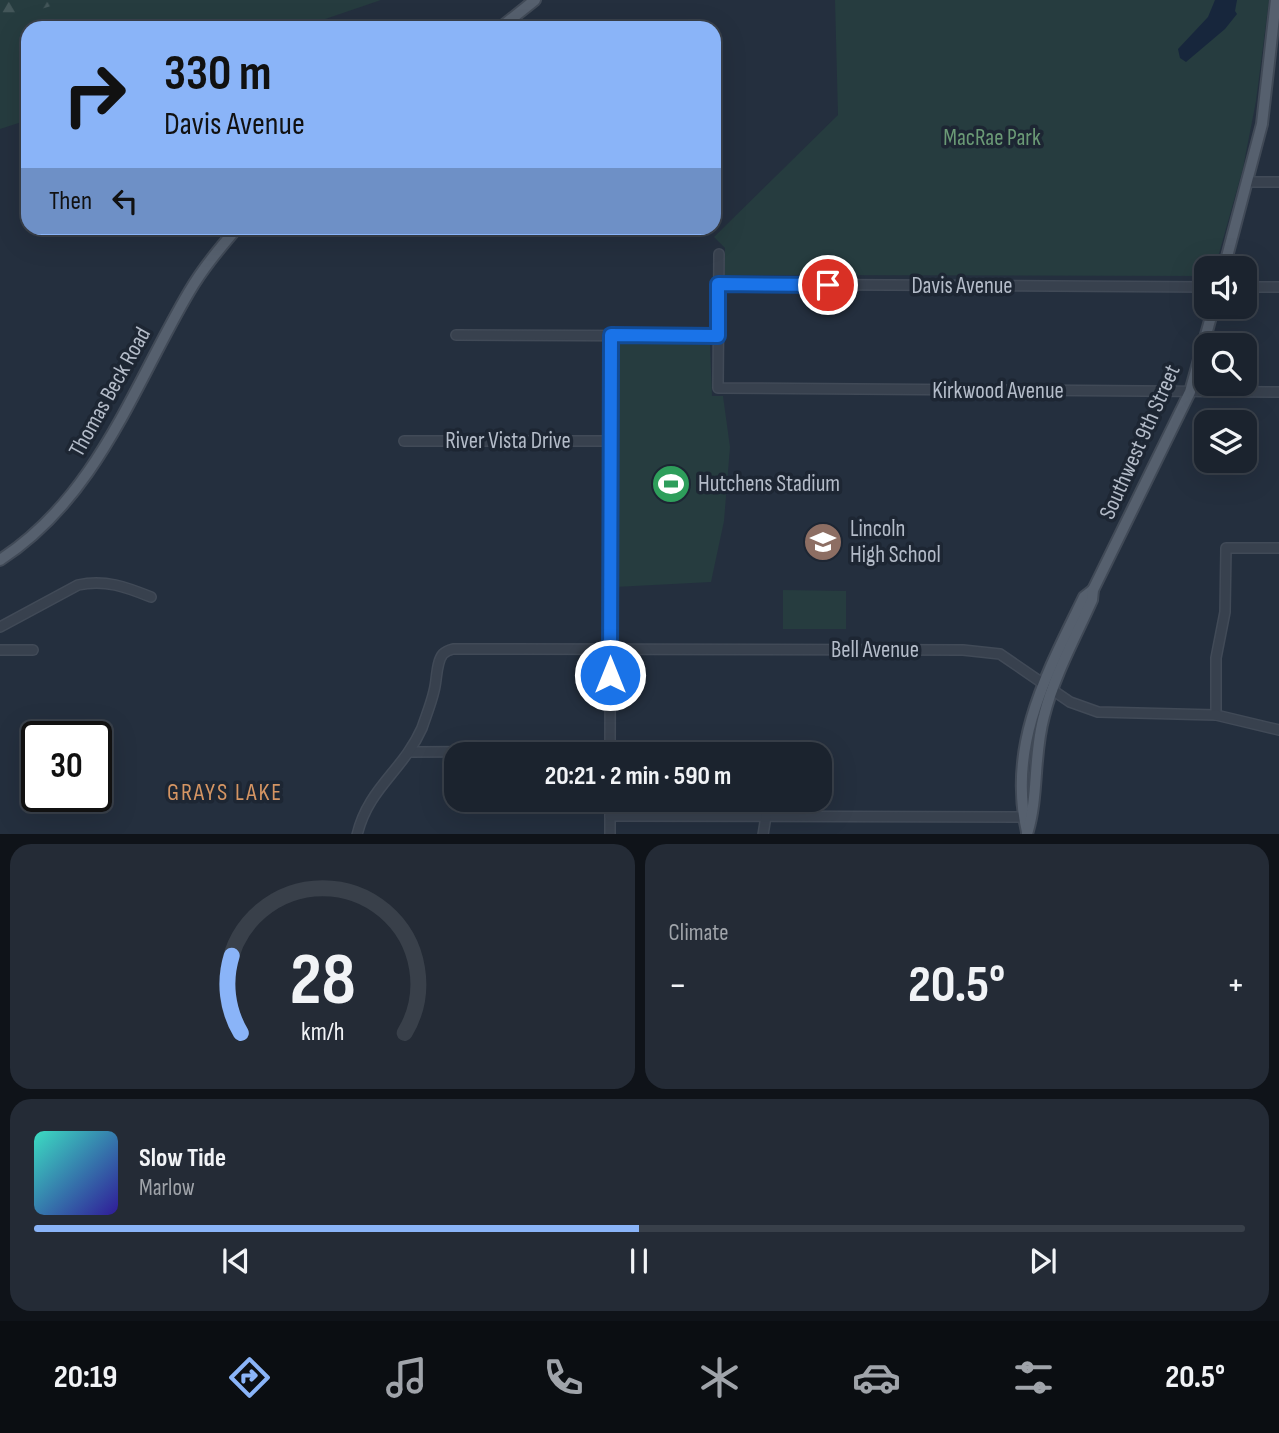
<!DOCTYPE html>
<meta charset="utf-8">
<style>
:root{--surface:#1b232e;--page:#242b36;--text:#f1f3f6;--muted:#a0a4aa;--line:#39404a;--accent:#8ab4f8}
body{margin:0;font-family:"Sofia Sans Condensed",sans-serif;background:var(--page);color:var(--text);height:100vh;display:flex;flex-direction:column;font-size:26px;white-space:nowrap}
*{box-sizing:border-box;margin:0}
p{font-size:23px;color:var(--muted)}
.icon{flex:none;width:38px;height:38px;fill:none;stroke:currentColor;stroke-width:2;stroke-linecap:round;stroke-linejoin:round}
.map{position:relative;height:834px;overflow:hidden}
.drawer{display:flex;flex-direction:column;gap:10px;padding:10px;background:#0f1319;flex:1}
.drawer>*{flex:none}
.top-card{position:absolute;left:21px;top:21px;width:700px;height:214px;border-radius:21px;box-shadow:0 7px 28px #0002,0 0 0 2px var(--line);background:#8ab4f8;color:#111;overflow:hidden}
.tools{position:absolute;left:1194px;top:256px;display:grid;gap:14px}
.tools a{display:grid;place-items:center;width:63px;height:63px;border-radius:14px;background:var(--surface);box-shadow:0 7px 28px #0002,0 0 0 2px var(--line);font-size:35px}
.speed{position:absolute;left:21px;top:721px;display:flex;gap:14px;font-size:35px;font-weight:700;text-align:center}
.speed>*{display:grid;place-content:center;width:91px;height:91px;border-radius:50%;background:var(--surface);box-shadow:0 7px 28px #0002,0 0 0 2px var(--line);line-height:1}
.speed .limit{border:4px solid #111;border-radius:10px;background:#fff;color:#111}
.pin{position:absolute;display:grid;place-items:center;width:60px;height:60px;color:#fff;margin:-30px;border:4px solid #fff;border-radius:50%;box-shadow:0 2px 7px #0007}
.me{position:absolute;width:77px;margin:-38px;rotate:0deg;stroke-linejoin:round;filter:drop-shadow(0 0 5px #0008)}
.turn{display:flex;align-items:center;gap:24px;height:147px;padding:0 28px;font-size:32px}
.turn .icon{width:91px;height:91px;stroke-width:2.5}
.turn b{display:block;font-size:49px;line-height:60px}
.then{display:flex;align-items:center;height:66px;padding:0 28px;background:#0003;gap:14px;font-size:26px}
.big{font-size:52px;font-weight:700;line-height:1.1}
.drawer .widget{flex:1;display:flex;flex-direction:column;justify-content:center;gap:10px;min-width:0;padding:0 24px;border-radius:21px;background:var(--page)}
.drawer .dial{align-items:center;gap:0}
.dial svg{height:182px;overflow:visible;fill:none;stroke:var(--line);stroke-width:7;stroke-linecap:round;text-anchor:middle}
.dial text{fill:var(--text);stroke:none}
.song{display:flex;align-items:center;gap:21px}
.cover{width:84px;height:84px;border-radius:10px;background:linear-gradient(135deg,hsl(170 70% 55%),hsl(250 70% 35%))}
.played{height:7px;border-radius:4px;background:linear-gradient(90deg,var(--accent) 50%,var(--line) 50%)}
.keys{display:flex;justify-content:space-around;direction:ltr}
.heat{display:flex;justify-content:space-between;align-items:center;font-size:38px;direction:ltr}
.drawer .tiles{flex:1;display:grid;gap:10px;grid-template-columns:1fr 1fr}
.widget:last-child{grid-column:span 2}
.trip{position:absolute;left:444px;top:742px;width:388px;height:70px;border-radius:21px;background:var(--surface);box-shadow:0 7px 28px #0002,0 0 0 2px var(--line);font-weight:700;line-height:70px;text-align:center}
.tab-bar{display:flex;height:112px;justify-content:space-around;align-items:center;background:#0b0e12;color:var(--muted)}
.tab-bar .icon{width:49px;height:49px}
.tab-bar .selected{color:var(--accent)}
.tab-bar b{font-size:32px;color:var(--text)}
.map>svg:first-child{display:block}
.green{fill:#263c3f}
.forest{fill:url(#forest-firs)}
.water{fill:#17263c}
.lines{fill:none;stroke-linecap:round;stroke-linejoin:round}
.minor-casing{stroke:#414a57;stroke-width:12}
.major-casing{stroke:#414a57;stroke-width:14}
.minor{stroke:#38414e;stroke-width:9}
.major{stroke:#56606e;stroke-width:10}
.route-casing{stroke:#114b97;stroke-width:18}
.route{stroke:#1a73e8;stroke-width:12}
.labels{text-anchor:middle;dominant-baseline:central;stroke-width:7;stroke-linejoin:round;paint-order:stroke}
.park-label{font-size:23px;fill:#6b9a76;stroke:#1d2633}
.street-label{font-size:23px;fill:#b4bcc9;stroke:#1d2633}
.poi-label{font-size:23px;fill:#b4bcc9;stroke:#1d2633;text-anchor:start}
.neighbourhood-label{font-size:24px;letter-spacing:2px;fill:#d59563;stroke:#1d2633}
</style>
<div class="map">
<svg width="1279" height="835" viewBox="0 0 1279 835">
<defs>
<pattern id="forest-firs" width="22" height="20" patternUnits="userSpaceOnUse" patternTransform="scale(1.75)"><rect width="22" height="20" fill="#263c3f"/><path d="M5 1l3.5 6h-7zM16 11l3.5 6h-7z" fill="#435659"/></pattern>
</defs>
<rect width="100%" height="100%" fill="#242f3e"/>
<g class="green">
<path d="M 0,0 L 381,0 L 299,28 L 28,28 L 28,120 L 0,129 Z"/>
<path d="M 835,0 L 1269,0 L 1256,101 L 1243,168 L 1215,268 L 1206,268 L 1206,276 L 725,275 L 725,248 L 714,237 L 838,115 Z"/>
<path d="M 616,342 L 710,345 L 712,396 L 723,396 L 730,447 L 724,521 L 711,582 L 615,587 Z"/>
<path d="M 783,590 L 846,591 L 846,629 L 783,629 Z"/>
</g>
<path class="forest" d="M 12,0 L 70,0 L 0,22 L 0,2 Z"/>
<path class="water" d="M 1215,0 L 1237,0 L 1235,11 L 1237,14 L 1225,29 L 1186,62 L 1180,58 L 1178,49 L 1208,17 Z"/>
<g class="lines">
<defs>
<g id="minor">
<path d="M 1247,182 L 1279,182"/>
<path d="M 719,254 L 718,388 L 1279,392"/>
<path d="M 718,284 L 1206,287"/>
<path d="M 1244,287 L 1279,287"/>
<path d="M 456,335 L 718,336"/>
<path d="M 404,441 L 611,441"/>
<path d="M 0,627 L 78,585 C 105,579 126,587 151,597"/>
<path d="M 0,650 L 33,650"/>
<path d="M 1216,715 L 1216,658 L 1225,612 L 1226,548 L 1279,548"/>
<path d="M 410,752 L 610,751"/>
<path d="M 610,754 L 611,335"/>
<path d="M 610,800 L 610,835"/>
<path d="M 610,816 L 1029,817"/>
<path d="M 357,835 C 368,788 403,771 422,728 C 426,716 431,704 434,691 C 437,681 436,662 443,654 C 446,651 449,650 453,649 L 963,650 L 1000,654 L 1070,702 L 1098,712 L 1216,715 L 1279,730"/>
<path d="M 763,835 L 766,816"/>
</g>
<g id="major">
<path d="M 500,28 L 535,0"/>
<path d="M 1224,268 L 1262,124 L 1276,0"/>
<path d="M 0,560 C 97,497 133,387 189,292 C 203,268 220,248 237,228"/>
<path d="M 1027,832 C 1007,745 1047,673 1084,597 L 1093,590"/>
<path d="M 1027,834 C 1039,795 1033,755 1044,716 C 1054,676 1075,638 1092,600 L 1093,590 L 1190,392 L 1214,306"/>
</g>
</defs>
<use href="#minor" class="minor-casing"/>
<use href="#major" class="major-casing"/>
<use href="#minor" class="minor"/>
<use href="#major" class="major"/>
</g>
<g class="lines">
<defs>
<path id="route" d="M 610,675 L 611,335 L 718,336 L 718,284 L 828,285"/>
</defs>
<use href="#route" class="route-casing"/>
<use href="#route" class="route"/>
</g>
<defs>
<symbol id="stadium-disc" viewBox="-11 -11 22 22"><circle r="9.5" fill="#2e9e5b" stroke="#1d2633"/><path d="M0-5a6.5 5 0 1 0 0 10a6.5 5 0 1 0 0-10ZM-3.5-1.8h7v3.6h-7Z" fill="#fff"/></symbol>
<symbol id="school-disc" viewBox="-11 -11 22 22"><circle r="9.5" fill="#8d6e63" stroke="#1d2633"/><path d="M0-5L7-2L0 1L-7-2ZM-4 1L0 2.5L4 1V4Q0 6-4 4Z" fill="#fff"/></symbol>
</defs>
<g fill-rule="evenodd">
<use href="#stadium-disc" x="649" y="462" width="44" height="44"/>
<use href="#school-disc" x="801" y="520" width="44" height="44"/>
</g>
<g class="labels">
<g class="park-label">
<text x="992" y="138">MacRae Park</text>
</g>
<g class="street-label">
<text x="962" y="286">Davis Avenue</text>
<text x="998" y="391">Kirkwood Avenue</text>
<text transform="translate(110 392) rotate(-61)">Thomas Beck Road</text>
<text x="508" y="441">River Vista Drive</text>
<text transform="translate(1140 442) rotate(-66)">Southwest 9th Street</text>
<text x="875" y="650">Bell Avenue</text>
</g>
<g class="poi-label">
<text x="698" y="484">Hutchens Stadium</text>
<text x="850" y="529">Lincoln<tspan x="850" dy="26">High School</tspan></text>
</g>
<g class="neighbourhood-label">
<text x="225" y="792">GRAYS LAKE</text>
</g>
</g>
</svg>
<div class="tools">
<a><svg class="icon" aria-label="sound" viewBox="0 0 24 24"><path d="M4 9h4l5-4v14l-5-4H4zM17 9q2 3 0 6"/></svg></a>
<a><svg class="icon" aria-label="search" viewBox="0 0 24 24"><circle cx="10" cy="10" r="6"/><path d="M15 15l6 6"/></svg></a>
<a><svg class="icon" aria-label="layers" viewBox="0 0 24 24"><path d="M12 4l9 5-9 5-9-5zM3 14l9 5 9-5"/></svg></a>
</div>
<div class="speed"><div class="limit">30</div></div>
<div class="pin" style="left:828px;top:285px;background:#d93025"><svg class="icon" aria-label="arrive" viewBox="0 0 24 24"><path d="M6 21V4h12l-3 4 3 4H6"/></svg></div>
<svg class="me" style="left:610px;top:675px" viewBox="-20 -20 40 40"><circle r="17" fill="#1a73e8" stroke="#fff" stroke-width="3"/><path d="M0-11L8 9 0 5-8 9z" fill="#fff"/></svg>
<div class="trip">20:21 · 2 min · 590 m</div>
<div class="top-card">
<div class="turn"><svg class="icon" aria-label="right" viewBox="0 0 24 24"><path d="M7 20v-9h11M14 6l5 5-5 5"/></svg><div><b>330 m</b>Davis Avenue</div></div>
<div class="then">Then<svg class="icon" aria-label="left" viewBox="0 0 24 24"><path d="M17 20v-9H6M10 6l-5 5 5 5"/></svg></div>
</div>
</div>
<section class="drawer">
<div class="tiles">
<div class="widget dial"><svg viewBox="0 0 100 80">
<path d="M14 69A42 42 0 1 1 86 69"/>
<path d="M14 69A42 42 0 0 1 10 35" stroke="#8ab4f8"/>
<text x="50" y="56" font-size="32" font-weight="700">28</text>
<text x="50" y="72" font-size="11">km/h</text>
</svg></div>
<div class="widget"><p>Climate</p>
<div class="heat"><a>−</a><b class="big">20.5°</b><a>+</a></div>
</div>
<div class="widget">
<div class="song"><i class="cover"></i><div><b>Slow Tide</b><p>Marlow</p></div></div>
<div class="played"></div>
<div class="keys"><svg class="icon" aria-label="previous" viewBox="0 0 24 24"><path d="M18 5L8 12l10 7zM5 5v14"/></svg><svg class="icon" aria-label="pause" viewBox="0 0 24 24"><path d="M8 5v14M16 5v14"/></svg><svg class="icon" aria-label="next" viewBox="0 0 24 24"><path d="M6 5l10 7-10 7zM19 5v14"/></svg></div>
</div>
</div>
</section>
<nav class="tab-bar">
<b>20:19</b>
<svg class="icon selected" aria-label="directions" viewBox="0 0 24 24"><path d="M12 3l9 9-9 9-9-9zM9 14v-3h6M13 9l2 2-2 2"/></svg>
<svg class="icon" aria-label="music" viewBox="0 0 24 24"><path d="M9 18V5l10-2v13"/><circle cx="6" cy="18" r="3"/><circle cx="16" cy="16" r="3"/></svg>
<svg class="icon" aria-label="phone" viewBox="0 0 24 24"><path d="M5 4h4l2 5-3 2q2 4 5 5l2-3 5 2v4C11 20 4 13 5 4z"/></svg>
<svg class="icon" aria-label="climate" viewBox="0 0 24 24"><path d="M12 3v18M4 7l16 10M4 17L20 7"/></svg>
<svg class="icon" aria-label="car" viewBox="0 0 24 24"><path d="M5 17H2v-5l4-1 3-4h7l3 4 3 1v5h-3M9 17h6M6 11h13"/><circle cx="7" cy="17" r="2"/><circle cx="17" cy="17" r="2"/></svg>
<svg class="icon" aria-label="filters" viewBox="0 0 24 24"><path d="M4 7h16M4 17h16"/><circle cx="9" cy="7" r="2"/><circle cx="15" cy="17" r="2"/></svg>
<b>20.5°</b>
</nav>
